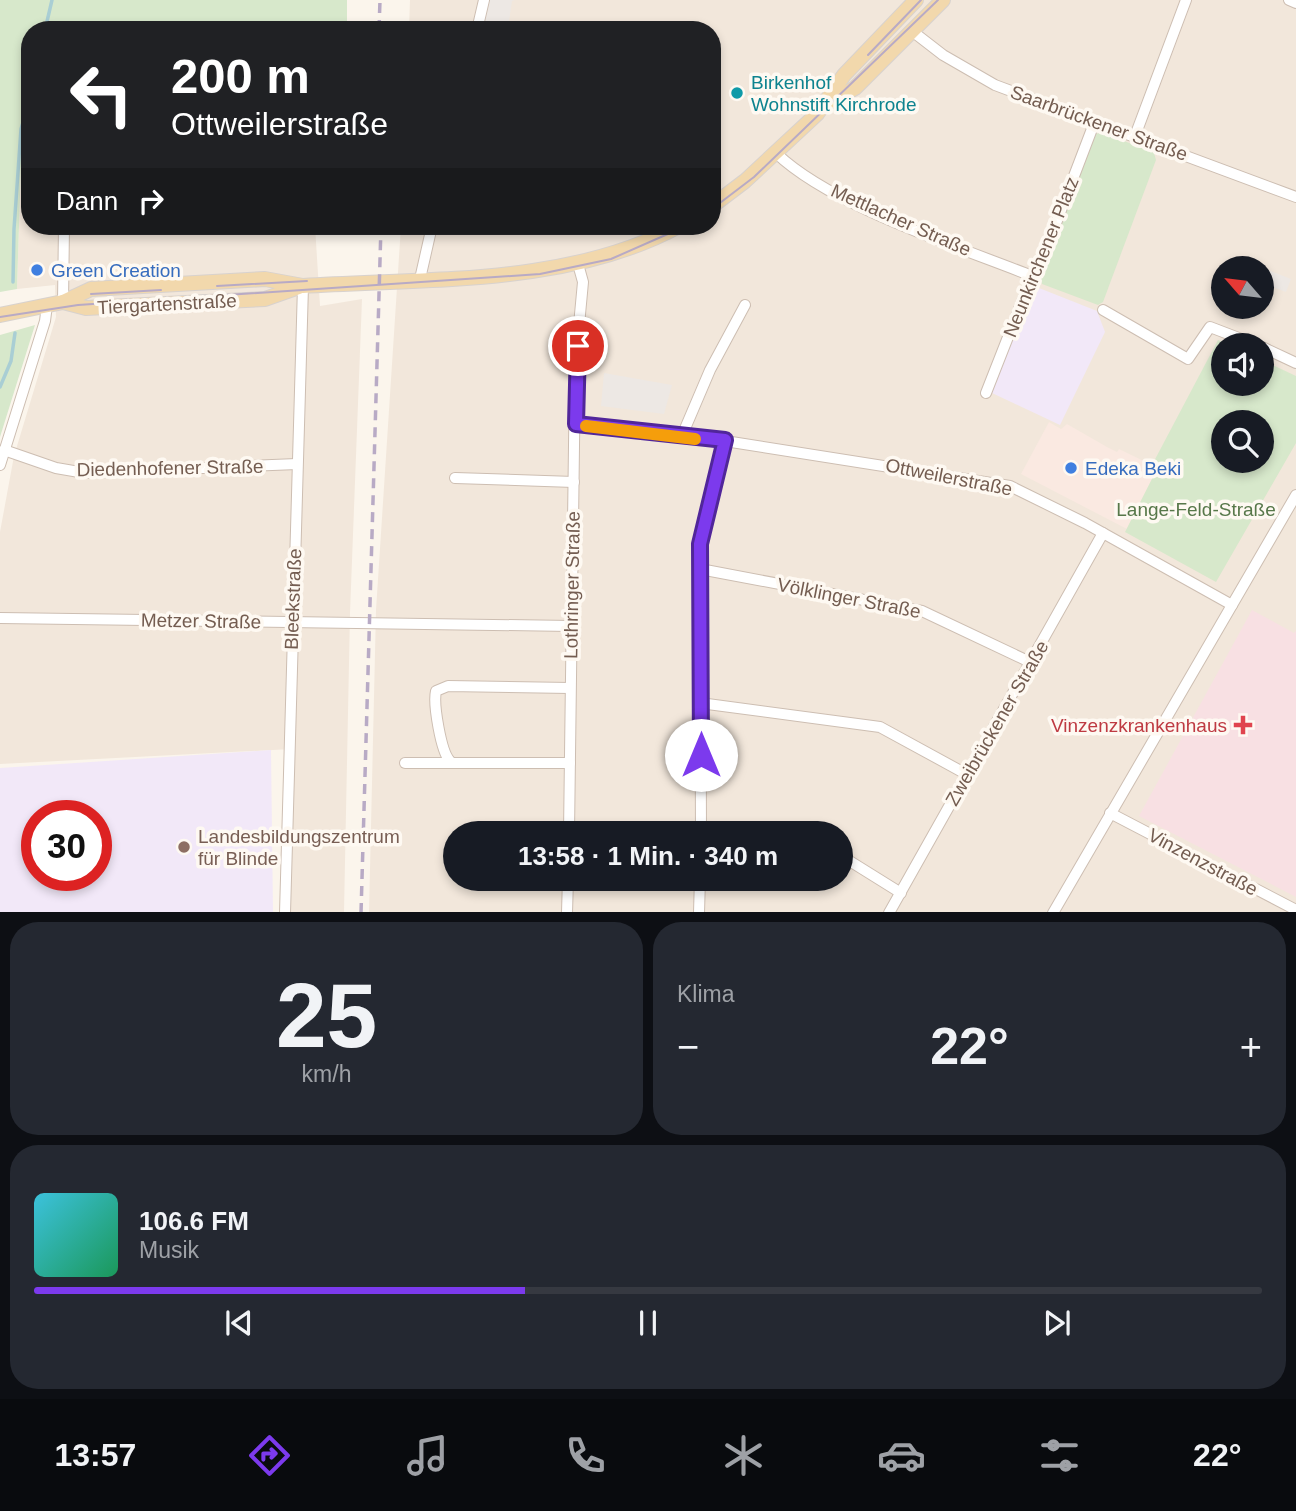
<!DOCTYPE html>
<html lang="de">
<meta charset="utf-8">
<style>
:root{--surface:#171b24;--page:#242831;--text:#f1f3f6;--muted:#9ea1a6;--line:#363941;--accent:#7c3aed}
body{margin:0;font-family:Arial,sans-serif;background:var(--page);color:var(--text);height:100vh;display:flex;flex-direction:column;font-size:26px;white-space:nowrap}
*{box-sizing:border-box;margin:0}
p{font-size:23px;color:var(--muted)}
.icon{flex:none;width:38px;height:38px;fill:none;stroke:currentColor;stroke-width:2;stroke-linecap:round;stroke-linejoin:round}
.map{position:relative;height:912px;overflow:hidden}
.panel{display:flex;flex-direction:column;gap:10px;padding:10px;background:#0d0f14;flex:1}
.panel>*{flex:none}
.banner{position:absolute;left:21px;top:21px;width:700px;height:214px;border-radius:28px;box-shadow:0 4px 10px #0003;background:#202124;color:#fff;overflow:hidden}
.needle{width:46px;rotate:298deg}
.controls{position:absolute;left:1211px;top:256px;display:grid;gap:14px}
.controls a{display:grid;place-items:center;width:63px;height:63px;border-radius:50%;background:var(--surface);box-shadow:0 4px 10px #0003;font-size:35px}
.speed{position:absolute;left:21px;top:800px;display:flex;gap:14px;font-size:35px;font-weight:700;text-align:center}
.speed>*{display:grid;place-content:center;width:91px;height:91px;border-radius:50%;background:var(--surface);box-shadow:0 4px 10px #0003;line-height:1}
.speed .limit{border:10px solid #d22;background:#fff;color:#111}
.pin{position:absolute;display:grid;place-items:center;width:60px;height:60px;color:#fff;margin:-30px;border:4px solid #fff;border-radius:50%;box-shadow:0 2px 7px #0007}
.me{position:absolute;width:77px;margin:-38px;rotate:0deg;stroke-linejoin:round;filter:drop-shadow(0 0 5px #0008)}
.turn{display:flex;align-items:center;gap:24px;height:147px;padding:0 35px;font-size:32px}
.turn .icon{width:91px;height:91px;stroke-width:2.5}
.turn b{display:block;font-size:49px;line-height:60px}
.then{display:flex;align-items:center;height:66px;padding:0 35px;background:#0003;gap:14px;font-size:26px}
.big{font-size:52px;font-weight:800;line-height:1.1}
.panel .widget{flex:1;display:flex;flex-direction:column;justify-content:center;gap:10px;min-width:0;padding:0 24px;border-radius:28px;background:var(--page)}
.panel .dial{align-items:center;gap:0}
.dial b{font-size:91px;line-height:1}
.song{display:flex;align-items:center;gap:21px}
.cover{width:84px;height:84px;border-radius:10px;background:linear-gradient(135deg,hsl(190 70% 55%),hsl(150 70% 35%))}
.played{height:7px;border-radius:4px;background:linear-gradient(90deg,var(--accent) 40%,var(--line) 40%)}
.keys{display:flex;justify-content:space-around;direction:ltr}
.heat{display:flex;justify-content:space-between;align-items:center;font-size:38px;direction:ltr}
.panel .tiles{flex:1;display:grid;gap:10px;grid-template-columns:1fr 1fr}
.widget:last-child{grid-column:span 2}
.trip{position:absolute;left:443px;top:821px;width:410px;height:70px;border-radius:35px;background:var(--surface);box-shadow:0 4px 10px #0003;font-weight:800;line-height:70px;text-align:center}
.tab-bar{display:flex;height:112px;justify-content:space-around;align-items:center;background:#090b0e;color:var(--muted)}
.tab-bar .icon{width:49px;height:49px}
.tab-bar .selected{color:var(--accent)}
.tab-bar b{font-size:32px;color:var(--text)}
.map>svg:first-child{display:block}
.residential{fill:#f2e7db;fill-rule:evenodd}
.commercial{fill:#fae9e1}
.industrial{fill:#ede8e4}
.education{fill:#f2e8f8;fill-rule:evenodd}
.medical{fill:#f8e0e3}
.green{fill:#d7e8cb;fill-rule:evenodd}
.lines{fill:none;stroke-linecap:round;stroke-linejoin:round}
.stream{stroke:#a9ced4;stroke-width:3.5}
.minor-casing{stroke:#cdbeb2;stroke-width:12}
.major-casing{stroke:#d8d2ce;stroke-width:16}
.minor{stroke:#fff;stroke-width:10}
.major{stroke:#f2d8ac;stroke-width:14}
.tram{stroke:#b8aac5;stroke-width:2}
.rail{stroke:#b8aac5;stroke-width:3.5;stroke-dasharray:10 7;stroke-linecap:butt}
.route-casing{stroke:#51269a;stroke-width:18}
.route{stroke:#7c3aed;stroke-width:12}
.slow{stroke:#f59e0b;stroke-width:12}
.culture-dot{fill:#0f9aa8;stroke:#fef9f2;stroke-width:2.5}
.shop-dot{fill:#3f7fe0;stroke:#fef9f2;stroke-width:2.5}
.health-dot{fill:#e0444e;stroke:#fef9f2;stroke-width:2.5}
.education-dot{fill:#8d6e63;stroke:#fef9f2;stroke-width:2.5}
.labels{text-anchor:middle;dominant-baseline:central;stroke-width:7;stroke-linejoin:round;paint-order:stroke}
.culture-label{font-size:19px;fill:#0d838f;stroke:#fef9f2;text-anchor:start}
.street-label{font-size:19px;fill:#745d51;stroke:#fef9f2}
.shop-label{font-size:19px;fill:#366cbe;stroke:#fef9f2;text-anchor:start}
.park-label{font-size:19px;fill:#57784a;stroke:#fef9f2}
.health-label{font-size:19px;fill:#be3a42;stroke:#fef9f2;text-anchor:end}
.education-label{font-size:19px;fill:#785e54;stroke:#fef9f2;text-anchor:start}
</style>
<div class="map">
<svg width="1296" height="913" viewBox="0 0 1296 913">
<rect width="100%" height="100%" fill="#fbf5ec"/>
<g class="residential">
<path d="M 410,0 L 1296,0 L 1296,912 L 369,913 L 376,610 L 401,226 L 712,226 L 712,30 L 409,30 ZM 1223,268 L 1262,268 L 1262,306 L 1223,306 ZM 1223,345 L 1262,345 L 1262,383 L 1223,383 ZM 1223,422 L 1262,422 L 1262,460 L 1223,460 ZM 455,833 L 840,833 L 840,878 L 455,878 Z"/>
<path d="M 30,100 L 30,226 L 315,226 L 320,306 L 362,299 L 350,613 L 344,912 L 288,912 L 292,749 L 0,764 L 0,532 L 14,456 L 56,317 L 55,285 L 17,289 L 23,101 Z"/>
</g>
<path class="commercial" d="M 1049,422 L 1061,429 L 1067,424 L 1107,447 L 1117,452 L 1119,449 L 1158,468 L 1127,529 L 1021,474 Z"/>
<g class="industrial">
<path d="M 484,0 L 515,0 L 512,1 L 508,28 L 477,30 Z"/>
<path d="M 1263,268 L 1291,279 L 1286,292 L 1262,283 Z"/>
<path d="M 604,373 L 672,385 L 664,414 L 601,406 Z"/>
</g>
<g class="education">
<path d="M 1039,288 L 1097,311 L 1105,332 L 1060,425 L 992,393 L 1030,290 Z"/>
<path d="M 271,750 L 273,912 L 0,912 L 0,768 ZM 37,816 L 96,816 L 96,875 L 37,875 Z"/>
</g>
<path class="medical" d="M 1252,610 L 1294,633 L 1296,631 L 1296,897 L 1139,816 Z"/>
<g class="green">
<path d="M 0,0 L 347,0 L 347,30 L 30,30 L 30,100 L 23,101 L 17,289 L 0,292 Z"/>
<path d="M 1102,132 L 1154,153 L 1156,160 L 1103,302 L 1098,305 L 1042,284 L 1040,279 L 1096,134 Z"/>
<path d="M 35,325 L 0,437 L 0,335 Z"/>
<path d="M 1218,340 L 1229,345 L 1223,345 L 1223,383 L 1262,383 L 1262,360 L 1296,376 L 1296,443 L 1216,582 L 1125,532 L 1157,469 L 1152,465 ZM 1223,422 L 1262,422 L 1262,460 L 1223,460 Z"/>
</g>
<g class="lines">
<g class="stream">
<path d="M 45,30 L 52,0"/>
<path d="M 13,282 L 14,229 L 21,129 L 30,99"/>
<path d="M 0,387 L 11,361 L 15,333"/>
</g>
<defs>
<g id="minor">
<path d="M 1289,0 L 1296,3"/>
<path d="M 477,30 L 484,0"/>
<path d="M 912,31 L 943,55 L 995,85 L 1296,197"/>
<path d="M 1135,136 L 1186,0"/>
<path d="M 776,153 C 831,206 959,247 1032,276"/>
<path d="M 420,279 L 432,226"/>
<path d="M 63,302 L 64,226"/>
<path d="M 1103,310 L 1188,359 L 1210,327 L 1257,345"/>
<path d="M 1262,347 L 1296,363"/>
<path d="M 986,393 L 1032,276 L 1037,273 L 1095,121"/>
<path d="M 576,424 L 725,441 L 1010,486 L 1085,523 L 1232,605"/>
<path d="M 681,438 L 710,370 L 745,305"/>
<path d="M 4,450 L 56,468 L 85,473 L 297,464"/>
<path d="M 0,465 L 45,321 L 47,305"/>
<path d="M 455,478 L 574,482"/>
<path d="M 700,569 L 922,611 L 1032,663"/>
<path d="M 0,618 L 571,626"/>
<path d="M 700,703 L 880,727 L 968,775"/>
<path d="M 450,761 C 441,752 433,704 436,691 L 448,686 L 570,688"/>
<path d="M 405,763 L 570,763"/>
<path d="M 1110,813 L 1296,910"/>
<path d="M 569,833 L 575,368 L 583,282 L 578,264"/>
<path d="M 701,833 L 700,544 L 725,441"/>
<path d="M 840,855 L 901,893"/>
<path d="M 285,913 L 303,286"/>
<path d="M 567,913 L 568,878"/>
<path d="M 699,913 L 700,878"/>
<path d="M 889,913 L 1103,533"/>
<path d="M 1053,913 L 1296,495"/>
</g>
<g id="major">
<path d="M 830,102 L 855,88 L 943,0"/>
<path d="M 712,206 L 745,181 L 817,114 L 844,75 L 916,0"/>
<path d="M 63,302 L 86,308 L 265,299 L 299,287"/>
<path d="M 0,315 L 63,302 L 91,289 L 265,279 L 303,286 C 427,278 568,286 679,226"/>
</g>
</defs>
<use href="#minor" class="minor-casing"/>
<use href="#major" class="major-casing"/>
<use href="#minor" class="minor"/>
<use href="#major" class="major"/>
<g class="tram">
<path d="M 868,55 L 921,0"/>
<path d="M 712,209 L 754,177 L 938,0"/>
<path d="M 217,286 L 307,281"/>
<path d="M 91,294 L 161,290"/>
<path d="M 0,317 L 78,305 L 540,274 L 611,259 L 686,226"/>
</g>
<g class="rail">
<path d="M 379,30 L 380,0"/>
<path d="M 361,913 L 381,226"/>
</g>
</g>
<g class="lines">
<defs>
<path id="route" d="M 578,346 L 576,424 L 725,440 L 700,544 L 701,755"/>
</defs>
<use href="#route" class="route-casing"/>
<use href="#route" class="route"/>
<path class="slow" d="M 586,426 L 695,439"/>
</g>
<circle class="culture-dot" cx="737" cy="93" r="7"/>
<g class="shop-dot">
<circle cx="37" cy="270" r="7"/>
<circle cx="1071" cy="468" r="7"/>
</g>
<path class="health-dot" d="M1239.5 714.5h7v7h7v7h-7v7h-7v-7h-7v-7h7z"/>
<circle class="education-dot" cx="184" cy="847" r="7"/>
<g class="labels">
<g class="culture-label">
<text x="751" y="82">Birkenhof<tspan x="751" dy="22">Wohnstift Kirchrode</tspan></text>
</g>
<g class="street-label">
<text transform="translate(1099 123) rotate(20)">Saarbrückener Straße</text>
<text transform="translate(901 220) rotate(24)">Mettlacher Straße</text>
<text transform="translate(1041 257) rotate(-68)">Neunkirchener Platz</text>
<text transform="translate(167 304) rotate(-3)">Tiergartenstraße</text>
<text transform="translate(170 468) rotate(-1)">Diedenhofener Straße</text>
<text transform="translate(949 477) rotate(11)">Ottweilerstraße</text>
<text transform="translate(572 585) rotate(-89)">Lothringer Straße</text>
<text transform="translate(849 598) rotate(11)">Völklinger Straße</text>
<text transform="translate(293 599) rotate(-88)">Bleekstraße</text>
<text transform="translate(201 621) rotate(1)">Metzer Straße</text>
<text transform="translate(997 723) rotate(-60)">Zweibrückener Straße</text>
<text transform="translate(1203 862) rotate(28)">Vinzenzstraße</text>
</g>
<g class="shop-label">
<text x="51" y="270">Green Creation</text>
<text x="1085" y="468">Edeka Beki</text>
</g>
<g class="park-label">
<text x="1196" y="509">Lange-Feld-Straße</text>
</g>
<g class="health-label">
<text x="1227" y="725">Vinzenzkrankenhaus</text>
</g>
<g class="education-label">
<text x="198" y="836">Landesbildungszentrum<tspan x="198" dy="22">für Blinde</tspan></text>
</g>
</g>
</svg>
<div class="controls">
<a><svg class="needle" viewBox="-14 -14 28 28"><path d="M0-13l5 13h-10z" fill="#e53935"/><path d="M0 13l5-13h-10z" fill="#9ea1a6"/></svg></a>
<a><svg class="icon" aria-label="sound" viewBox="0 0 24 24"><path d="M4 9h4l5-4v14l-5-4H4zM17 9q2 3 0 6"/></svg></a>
<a><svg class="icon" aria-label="search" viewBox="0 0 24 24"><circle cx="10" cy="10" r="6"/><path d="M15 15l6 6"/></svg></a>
</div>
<div class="speed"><div class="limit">30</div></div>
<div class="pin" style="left:578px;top:346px;background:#d93025"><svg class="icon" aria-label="arrive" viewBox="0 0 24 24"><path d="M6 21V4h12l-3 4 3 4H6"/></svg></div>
<svg class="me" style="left:701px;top:755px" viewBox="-20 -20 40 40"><circle r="19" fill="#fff"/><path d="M0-13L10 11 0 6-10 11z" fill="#7c3aed"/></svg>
<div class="trip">13:58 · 1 Min. · 340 m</div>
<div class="banner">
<div class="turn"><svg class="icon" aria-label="left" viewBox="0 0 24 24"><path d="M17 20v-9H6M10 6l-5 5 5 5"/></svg><div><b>200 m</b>Ottweilerstraße</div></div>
<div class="then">Dann<svg class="icon" aria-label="right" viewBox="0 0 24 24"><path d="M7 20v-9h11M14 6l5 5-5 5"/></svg></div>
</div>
</div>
<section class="panel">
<div class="tiles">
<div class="widget dial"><b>25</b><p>km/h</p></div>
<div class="widget"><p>Klima</p>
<div class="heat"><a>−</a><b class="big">22°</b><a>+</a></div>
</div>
<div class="widget">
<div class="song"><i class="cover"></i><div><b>106.6 FM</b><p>Musik</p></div></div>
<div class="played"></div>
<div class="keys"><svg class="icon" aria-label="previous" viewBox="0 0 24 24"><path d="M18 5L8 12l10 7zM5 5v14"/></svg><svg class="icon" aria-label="pause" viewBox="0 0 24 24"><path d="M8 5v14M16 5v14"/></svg><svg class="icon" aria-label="next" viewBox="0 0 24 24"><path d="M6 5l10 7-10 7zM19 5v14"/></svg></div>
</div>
</div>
</section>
<nav class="tab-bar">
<b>13:57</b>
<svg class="icon selected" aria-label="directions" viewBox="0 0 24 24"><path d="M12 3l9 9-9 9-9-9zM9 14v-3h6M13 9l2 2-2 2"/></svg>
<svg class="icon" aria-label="music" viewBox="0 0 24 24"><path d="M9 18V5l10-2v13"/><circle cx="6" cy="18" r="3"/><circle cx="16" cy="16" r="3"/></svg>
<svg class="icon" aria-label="phone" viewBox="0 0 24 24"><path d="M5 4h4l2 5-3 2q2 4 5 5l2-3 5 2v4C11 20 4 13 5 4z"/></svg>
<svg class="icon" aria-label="climate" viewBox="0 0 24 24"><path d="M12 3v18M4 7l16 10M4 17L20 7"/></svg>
<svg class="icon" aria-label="car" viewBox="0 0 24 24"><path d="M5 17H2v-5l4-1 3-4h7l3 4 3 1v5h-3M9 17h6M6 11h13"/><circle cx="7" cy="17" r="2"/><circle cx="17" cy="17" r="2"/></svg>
<svg class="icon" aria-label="filters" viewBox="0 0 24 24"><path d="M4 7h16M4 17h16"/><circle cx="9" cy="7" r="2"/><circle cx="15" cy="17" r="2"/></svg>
<b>22°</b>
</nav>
